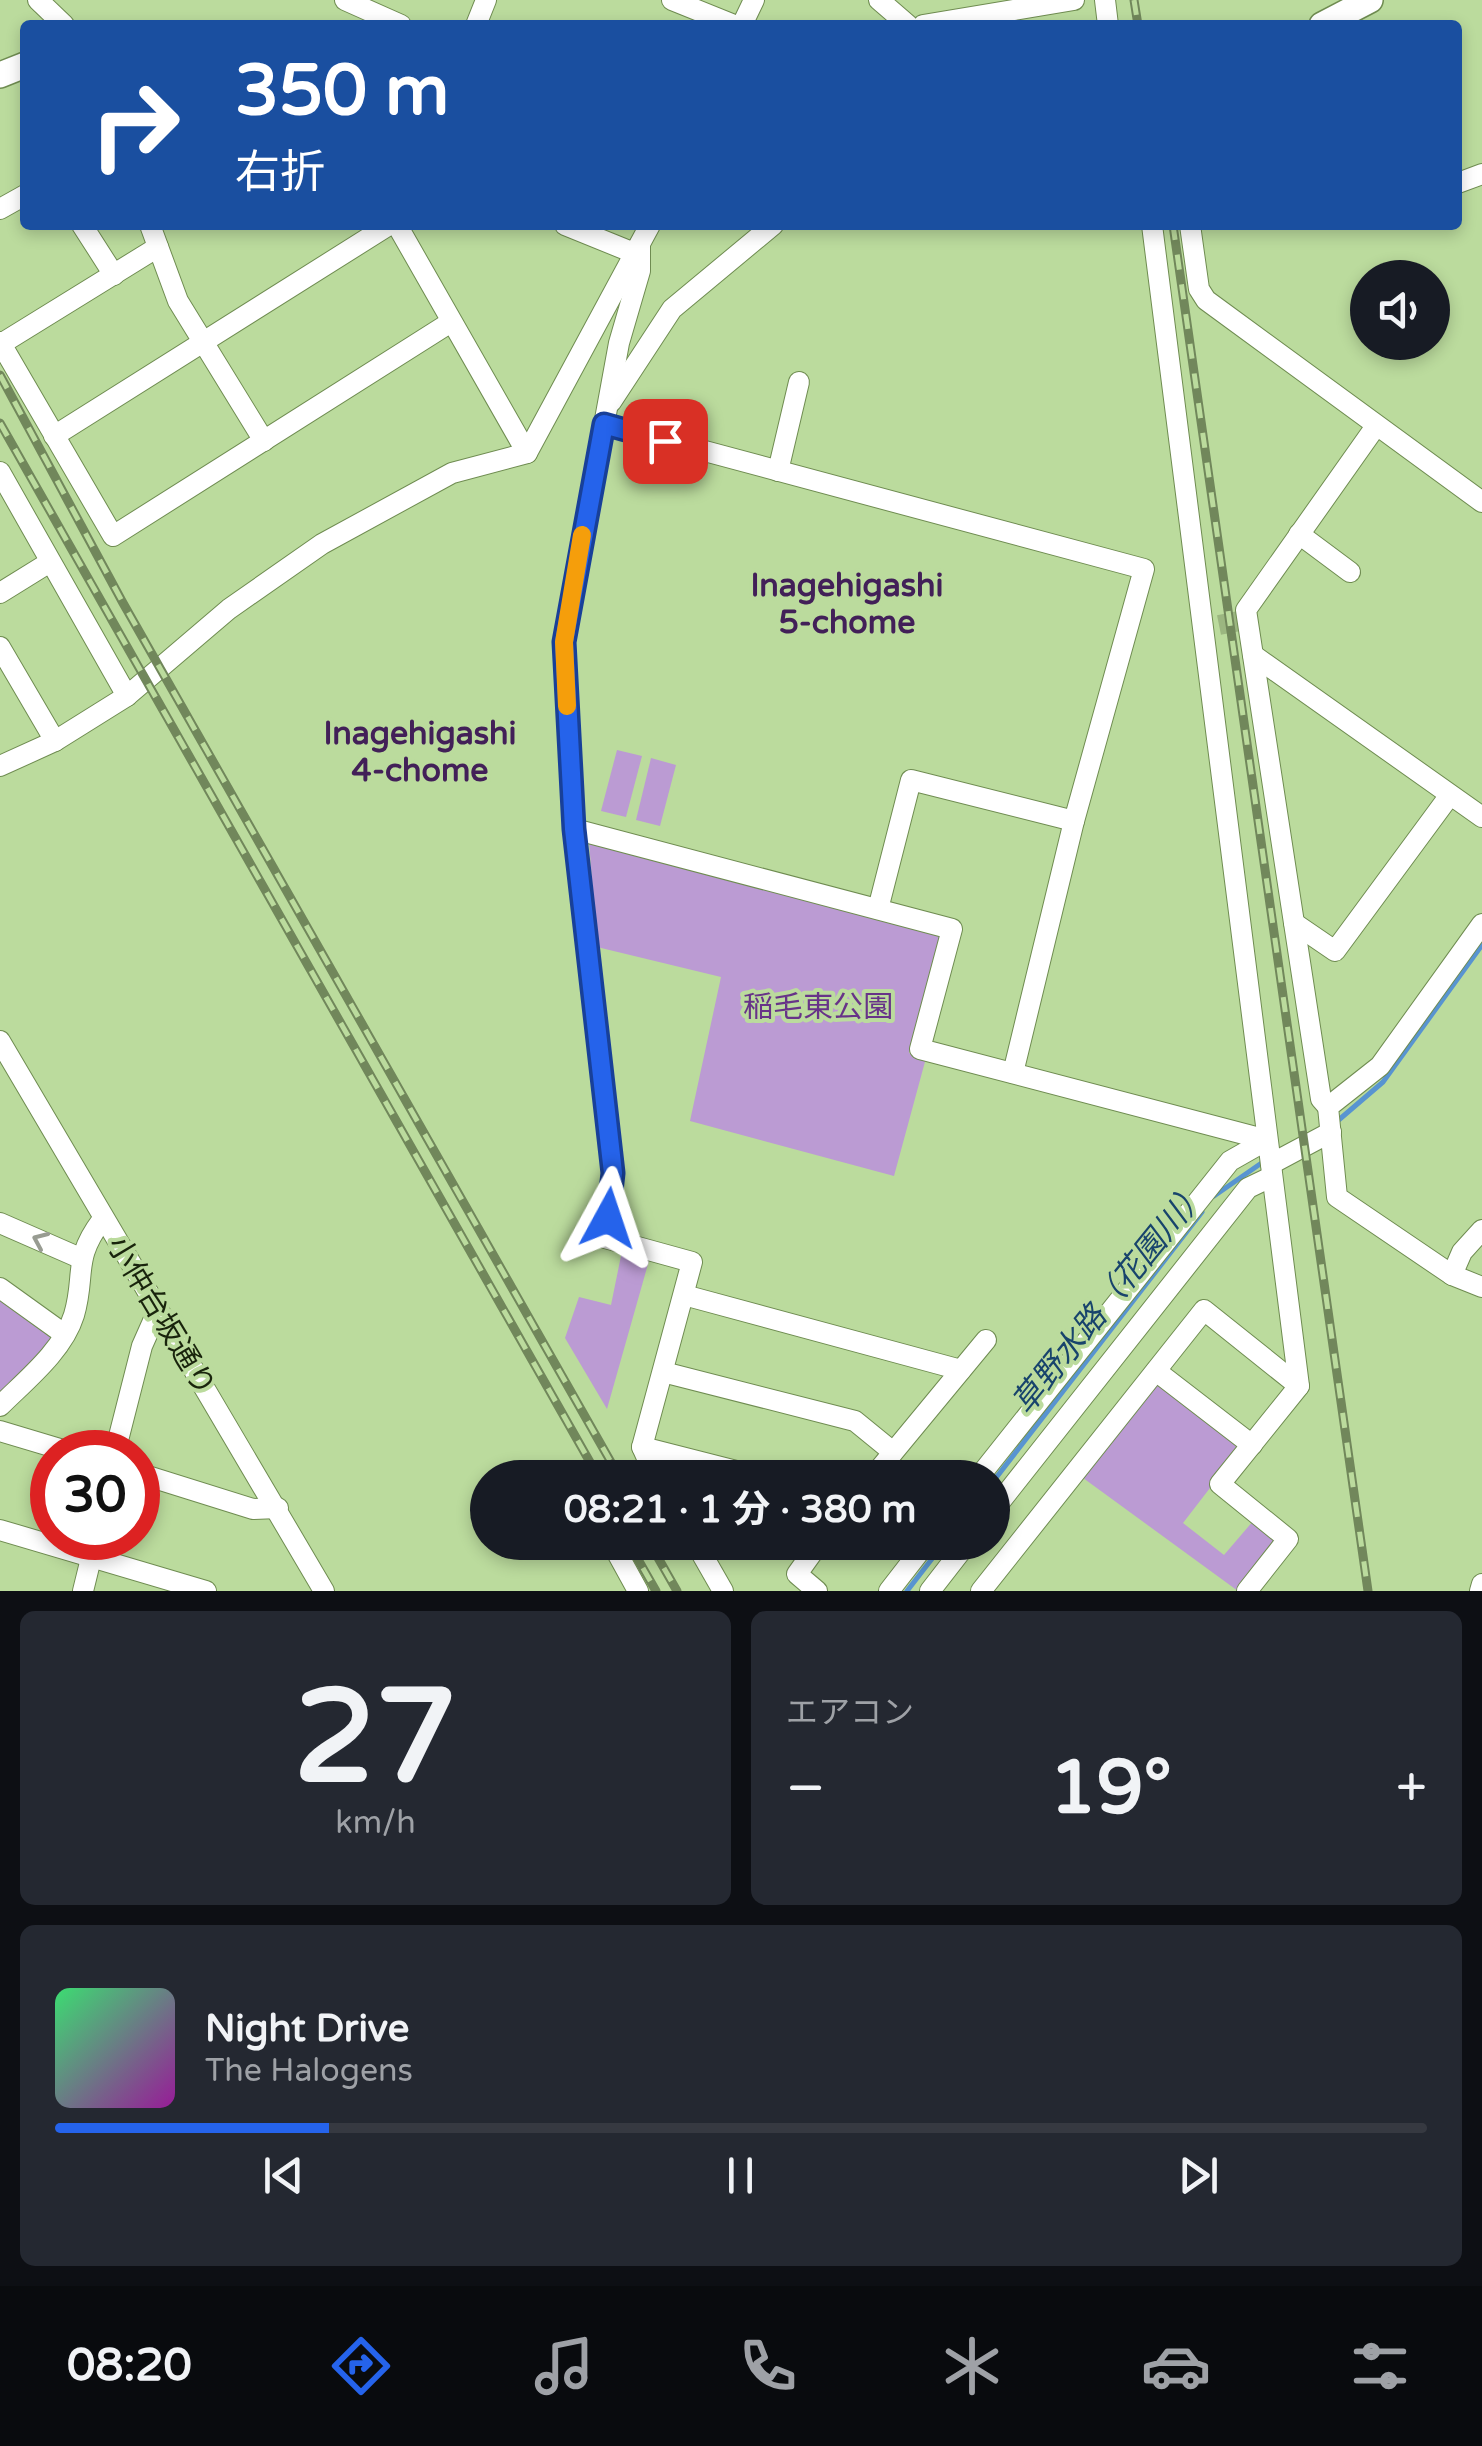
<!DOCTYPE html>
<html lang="ja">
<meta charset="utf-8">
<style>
:root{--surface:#171b24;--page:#242831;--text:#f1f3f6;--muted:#9ea1a6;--line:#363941;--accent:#2563eb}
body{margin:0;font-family:"Varela Round","Noto Sans JP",sans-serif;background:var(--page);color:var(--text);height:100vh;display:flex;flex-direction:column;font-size:38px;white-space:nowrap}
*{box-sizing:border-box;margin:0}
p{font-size:32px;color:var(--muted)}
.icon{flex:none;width:55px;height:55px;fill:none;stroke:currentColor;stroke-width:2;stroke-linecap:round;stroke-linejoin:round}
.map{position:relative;height:1591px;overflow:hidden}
.drawer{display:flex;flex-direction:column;gap:20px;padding:20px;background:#0d0f14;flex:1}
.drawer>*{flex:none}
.banner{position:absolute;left:20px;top:20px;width:1442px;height:210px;border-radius:10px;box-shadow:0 5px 15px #0003;background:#1a4fa0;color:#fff;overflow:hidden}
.buttons{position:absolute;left:1350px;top:260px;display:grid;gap:20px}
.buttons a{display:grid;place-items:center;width:100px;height:100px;border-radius:50%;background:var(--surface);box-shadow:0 5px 15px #0003;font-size:50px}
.speed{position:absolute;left:30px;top:1430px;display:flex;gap:20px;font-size:50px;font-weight:700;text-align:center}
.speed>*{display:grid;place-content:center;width:130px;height:130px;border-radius:50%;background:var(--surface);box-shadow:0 5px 15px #0003;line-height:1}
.speed .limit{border:15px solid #d22;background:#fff;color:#111}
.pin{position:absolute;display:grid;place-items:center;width:85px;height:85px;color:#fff;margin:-42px;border-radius:20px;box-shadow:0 5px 15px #0006}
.me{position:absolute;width:110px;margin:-55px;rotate:5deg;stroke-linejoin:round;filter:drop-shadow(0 0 8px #0008)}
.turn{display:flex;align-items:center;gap:35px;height:210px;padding:0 50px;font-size:45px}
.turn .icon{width:130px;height:130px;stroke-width:2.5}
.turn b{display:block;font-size:70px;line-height:85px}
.big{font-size:75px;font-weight:700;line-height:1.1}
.drawer .card{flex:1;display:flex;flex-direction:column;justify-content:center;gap:15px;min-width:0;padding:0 35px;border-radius:15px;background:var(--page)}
.drawer .dial{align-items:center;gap:0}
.dial b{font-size:130px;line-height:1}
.song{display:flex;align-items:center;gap:30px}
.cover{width:120px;height:120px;border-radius:15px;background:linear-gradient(135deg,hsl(140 70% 55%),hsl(300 70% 35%))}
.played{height:10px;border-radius:5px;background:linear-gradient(90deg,var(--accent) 20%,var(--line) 20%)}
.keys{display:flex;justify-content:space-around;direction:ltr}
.heat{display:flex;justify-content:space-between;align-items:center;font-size:55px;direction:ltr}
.drawer .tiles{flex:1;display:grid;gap:20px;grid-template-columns:1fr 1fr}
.card:last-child{grid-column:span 2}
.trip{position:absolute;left:470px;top:1460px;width:540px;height:100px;border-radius:50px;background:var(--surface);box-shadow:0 5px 15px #0003;font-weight:700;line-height:100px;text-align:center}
.dock{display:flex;height:160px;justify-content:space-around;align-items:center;background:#090b0e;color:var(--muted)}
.dock .icon{width:70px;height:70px}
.dock .selected{color:var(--accent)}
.dock b{font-size:45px;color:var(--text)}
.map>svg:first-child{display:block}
.green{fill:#bb9bd3}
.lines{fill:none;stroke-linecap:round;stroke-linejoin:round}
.stream{stroke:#5894d1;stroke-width:5}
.minor-tunnel{stroke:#9bb680;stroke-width:20;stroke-dasharray:20 10;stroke-linecap:butt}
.minor-casing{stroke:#6f8c51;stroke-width:22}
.major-casing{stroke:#6f8c51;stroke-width:28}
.minor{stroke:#fff;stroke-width:20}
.major{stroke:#fff;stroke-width:25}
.rail-casing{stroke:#71875b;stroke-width:9}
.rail{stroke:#bbdb9d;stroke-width:5;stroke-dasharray:15;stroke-linecap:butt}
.oneway{stroke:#989c92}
.route-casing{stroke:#184099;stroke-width:25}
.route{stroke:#2563eb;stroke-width:18}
.slow{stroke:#f59e0b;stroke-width:18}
.labels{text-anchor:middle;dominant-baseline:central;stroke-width:8;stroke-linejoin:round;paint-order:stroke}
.park-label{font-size:30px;fill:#673388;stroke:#bbdb9d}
.street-label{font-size:30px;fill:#19240c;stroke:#bbdb9d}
.neighbourhood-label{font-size:32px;font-weight:bold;fill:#422058;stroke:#bbdb9d}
.water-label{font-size:32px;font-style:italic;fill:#18446c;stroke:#bbdb9d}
</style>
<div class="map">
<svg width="1482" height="1591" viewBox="0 0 1482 1591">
<rect width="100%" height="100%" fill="#bbdb9d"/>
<g class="green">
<path d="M 617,750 L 642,756 L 626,817 L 601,811 Z"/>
<path d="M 651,758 L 676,765 L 660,826 L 636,820 Z"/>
<path d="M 589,841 L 944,933 L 909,1053 L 926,1058 L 894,1176 L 690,1121 L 721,977 L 597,947 Z"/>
<path d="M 622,1251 L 650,1257 L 607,1409 L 565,1338 L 579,1297 L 611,1305 Z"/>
<path d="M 0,1293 L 53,1339 L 0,1393 Z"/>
<path d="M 1163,1384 L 1236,1441 L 1237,1453 L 1183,1523 L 1224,1555 L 1254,1520 L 1277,1537 L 1238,1591 L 1079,1475 L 1154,1386 Z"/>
</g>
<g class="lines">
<g class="stream">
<path d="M 1334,1124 L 1383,1082 L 1482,945"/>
<path d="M 1214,1196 L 1263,1162"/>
<path d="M 992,1483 L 1202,1212"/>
<path d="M 907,1591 L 945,1542"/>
</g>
<path class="minor-tunnel" d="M 1219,625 L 1239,621"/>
<defs>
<g id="minor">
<path d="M 38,0 L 64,25"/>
<path d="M 345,0 L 401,25"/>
<path d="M 672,0 L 734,25"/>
<path d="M 879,0 L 908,25"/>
<path d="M 1105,0 L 1108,25"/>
<path d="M 476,25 L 486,0"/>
<path d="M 742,25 L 754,0"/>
<path d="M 923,25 L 1074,0"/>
<path d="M 1458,183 L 1482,174"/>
<path d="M 0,209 L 25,195"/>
<path d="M 82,225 L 114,275"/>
<path d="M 150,225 L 178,301 L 264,441"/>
<path d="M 397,225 L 527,453"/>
<path d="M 565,225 L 634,253"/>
<path d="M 1152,225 L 1299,1386 L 1220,1484 L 1288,1539 L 1247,1591"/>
<path d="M 1190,225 L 1199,289 L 1206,300 L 1482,502"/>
<path d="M 640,244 L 640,271 L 619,343 L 564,643 L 574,829 L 613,1173 L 605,1238 L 692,1262 L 642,1447"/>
<path d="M 0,342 L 113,536 L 451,322"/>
<path d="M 1,344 L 158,247"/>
<path d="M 611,402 L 672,309 L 773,225"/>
<path d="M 604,424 L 1144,569 L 1074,821 L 1013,1073"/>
<path d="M 54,436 L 389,225"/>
<path d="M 778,471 L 799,382"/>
<path d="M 0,472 L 127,696"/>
<path d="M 1299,534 L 1350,572"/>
<path d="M 0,593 L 50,562"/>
<path d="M 0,647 L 55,741"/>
<path d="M 1253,655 L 1482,817"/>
<path d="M 0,766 L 55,741 L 127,696 L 229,609 L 322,544 L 452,473 L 527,453 L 650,225"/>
<path d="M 574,829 L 952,929 L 920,1049 L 1267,1140"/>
<path d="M 878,909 L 911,780 L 1074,821"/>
<path d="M 1294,923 L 1335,951 L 1450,795"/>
<path d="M 1482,924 L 1380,1066 L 1328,1107 L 1337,1197 L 1452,1275 L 1482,1287"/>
<path d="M 0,1041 L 324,1591"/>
<path d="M 1328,1107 L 1321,1099 L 1246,610 L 1376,426"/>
<path d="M 1271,1164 L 1331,1132"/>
<path d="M 0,1223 L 80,1258"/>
<path d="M 1452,1275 L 1462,1252 L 1482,1230"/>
<path d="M 0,1288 L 64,1334"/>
<path d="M 684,1295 L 961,1370"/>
<path d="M 1156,1371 L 1252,1445"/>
<path d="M 663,1372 L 855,1421 L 893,1452"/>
<path d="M 0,1406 C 25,1381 63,1351 74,1315 C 86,1274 72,1260 102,1220"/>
<path d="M 0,1431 L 70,1452"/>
<path d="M 115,1452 L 142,1346 L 158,1310"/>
<path d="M 138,1473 L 253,1509 L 278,1508"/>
<path d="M 656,1478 L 642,1447 L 740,1472 L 746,1478"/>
<path d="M 872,1478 L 986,1340"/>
<path d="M 978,1478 L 1230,1161 L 1267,1140"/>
<path d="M 992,1512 L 1248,1188 L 1271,1177"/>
<path d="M 0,1530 L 206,1591"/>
<path d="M 611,1542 L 638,1591"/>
<path d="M 695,1542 L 723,1591"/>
<path d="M 83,1591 L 96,1538"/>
<path d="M 817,1591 L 797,1574 L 820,1542"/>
<path d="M 889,1591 L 927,1542"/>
<path d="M 930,1591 L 968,1542"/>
<path d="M 981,1591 L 1204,1310 L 1299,1386"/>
<path d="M 1480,1591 L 1482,1584"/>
</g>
<g id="major">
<path d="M 1322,25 L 1370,0"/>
<path d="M 0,75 L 25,65"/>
</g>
</defs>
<use href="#minor" class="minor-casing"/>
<use href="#major" class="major-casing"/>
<use href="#minor" class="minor"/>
<use href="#major" class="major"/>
<defs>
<g id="rail">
<path d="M 1134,0 L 1138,25"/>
<path d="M 1173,225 L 1368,1591"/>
<path d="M 0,375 L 123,603 L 620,1478"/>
<path d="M 0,423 L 599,1478"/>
<path d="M 628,1542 L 656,1591"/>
<path d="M 649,1542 L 677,1591"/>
</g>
</defs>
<use href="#rail" class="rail-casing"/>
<use href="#rail" class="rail"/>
</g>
<defs><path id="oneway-chevron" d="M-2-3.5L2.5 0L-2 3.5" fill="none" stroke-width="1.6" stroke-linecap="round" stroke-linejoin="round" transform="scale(2.5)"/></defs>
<use class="oneway" href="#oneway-chevron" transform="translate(40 1240) rotate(-156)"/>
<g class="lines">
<defs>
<path id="route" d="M 608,1218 L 613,1173 L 574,829 L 564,642 L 604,424 L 665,441"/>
</defs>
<use href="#route" class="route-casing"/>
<use href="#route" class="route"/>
<path class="slow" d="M 567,706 L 564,642 L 582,535"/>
</g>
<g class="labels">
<g class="park-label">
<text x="818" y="1007">稲毛東公園</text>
</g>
<g class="street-label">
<text transform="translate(161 1316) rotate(59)">小仲台坂通り</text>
</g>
<g class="neighbourhood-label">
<text x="847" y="586">Inagehigashi<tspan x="847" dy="37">5-chome</tspan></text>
<text x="420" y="734">Inagehigashi<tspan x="420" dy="37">4-chome</tspan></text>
</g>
<g class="water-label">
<text transform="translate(1110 1298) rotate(-51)">草野水路（花園川）</text>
</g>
</g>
</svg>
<div class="buttons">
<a><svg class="icon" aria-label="sound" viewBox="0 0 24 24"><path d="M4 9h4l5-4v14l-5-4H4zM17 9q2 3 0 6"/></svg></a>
</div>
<div class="speed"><div class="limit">30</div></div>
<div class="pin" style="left:665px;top:441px;background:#d93025"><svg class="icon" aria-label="arrive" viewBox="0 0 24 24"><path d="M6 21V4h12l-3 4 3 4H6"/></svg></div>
<svg class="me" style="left:608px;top:1218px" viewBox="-20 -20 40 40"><path d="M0-17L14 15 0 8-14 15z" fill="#2563eb" stroke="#fff" stroke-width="4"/></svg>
<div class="trip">08:21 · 1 分 · 380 m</div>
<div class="banner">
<div class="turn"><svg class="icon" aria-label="right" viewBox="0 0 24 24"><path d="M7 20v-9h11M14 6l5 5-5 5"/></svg><div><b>350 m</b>右折</div></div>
</div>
</div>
<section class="drawer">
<div class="tiles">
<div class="card dial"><b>27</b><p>km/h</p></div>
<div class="card"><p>エアコン</p>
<div class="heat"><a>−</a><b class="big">19°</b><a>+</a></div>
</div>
<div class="card">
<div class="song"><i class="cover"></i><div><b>Night Drive</b><p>The Halogens</p></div></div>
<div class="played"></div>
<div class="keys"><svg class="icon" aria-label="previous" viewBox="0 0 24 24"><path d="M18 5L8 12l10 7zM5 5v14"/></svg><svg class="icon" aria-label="pause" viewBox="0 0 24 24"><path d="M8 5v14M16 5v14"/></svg><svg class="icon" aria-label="next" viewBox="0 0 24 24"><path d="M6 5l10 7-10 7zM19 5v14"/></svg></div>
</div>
</div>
</section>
<nav class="dock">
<b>08:20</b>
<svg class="icon selected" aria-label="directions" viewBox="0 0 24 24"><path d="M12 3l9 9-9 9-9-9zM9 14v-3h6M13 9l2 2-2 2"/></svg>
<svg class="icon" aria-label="music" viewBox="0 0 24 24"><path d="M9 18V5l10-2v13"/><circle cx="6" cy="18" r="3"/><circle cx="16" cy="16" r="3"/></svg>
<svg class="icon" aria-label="phone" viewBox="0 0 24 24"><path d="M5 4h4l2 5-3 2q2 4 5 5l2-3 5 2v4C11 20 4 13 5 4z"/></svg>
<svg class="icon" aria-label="climate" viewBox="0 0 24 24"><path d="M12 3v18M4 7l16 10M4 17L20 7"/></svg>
<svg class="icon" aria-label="car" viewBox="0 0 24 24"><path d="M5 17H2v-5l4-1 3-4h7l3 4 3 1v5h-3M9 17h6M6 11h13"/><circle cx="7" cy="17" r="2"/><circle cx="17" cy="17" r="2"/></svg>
<svg class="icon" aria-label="filters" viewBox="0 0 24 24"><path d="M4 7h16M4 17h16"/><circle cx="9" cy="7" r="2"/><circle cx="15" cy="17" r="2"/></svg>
</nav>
